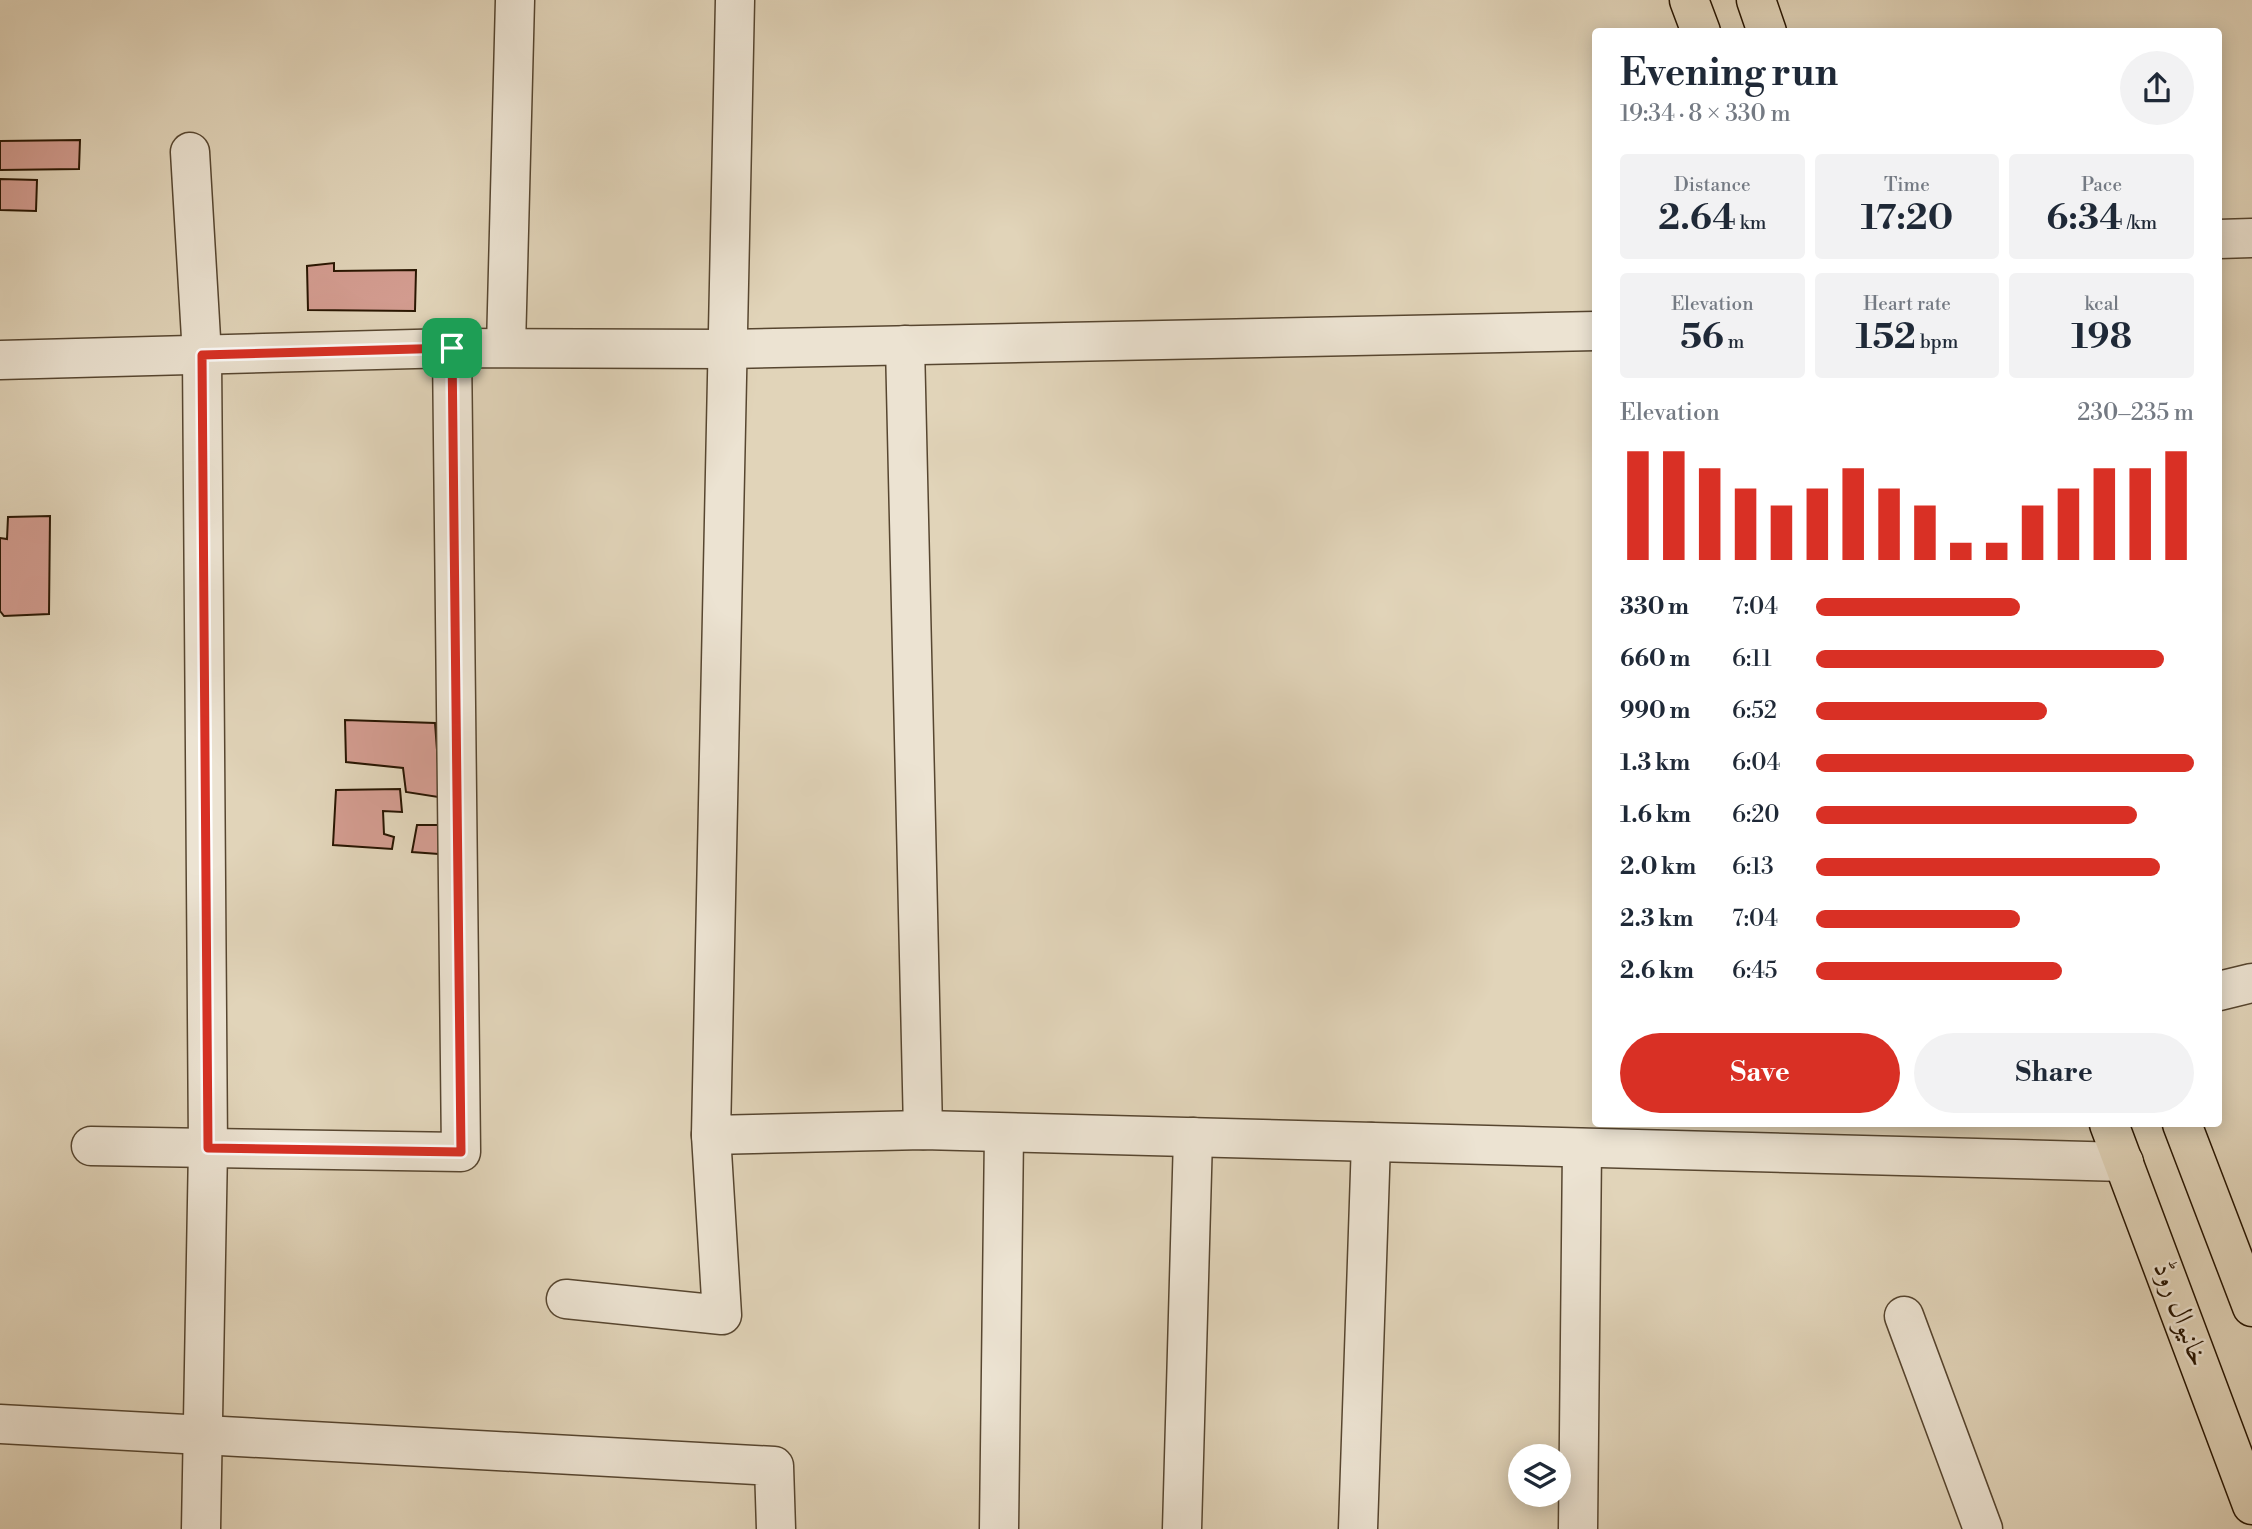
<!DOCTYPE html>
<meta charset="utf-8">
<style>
:root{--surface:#fff;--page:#f2f2f3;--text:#1f2937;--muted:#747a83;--accent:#d93025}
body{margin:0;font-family:"Libre Bodoni",Amiri,serif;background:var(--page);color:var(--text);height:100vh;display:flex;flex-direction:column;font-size:26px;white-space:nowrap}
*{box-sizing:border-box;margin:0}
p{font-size:23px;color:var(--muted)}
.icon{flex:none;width:38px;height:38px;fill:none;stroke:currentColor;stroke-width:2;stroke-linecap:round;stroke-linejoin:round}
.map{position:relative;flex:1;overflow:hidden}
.sheet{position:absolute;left:1592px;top:28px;width:630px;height:1099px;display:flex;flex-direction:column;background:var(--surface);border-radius:7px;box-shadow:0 4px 18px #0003}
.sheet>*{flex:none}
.controls{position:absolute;left:1508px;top:1444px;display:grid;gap:14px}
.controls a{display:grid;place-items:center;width:63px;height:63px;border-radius:50%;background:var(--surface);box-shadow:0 4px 18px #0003;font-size:35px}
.pin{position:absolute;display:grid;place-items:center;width:60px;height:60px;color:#fff;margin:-30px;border-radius:14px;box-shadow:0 4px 10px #0006}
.round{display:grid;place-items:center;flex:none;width:74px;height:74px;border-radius:37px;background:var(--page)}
.head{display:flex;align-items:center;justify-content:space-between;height:119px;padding:0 28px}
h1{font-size:38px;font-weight:700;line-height:52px}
.figures{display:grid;grid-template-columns:repeat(3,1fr);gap:10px;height:119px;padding:7px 28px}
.figures div{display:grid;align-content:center;border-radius:7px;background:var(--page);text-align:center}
.figures b{font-size:35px;font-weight:700}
.figures small{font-size:19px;font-weight:400}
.figures p{font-size:19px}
.chart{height:196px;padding:14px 28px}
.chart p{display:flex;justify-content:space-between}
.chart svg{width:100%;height:126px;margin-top:7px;stroke:var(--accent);stroke-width:6}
.primary-button{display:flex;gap:14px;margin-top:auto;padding:14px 28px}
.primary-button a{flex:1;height:80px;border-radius:42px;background:var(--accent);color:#fff;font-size:28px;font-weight:700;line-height:80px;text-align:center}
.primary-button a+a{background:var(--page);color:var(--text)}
ul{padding:0 28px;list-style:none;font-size:23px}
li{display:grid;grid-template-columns:112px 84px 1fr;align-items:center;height:52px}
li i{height:18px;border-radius:9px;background:var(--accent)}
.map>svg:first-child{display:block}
.building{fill:#d39c90;stroke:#291602;stroke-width:2}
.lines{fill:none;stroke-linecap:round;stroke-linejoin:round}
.minor-casing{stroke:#574630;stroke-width:41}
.major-casing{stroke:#291602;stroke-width:41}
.minor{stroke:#ece3d2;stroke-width:38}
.major{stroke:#e1d4b9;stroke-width:38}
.route-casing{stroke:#fff;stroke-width:14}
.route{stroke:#d93025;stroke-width:9}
.labels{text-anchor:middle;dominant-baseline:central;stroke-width:5;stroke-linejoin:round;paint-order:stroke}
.street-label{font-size:28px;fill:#291602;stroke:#ece3d2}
</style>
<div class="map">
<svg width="2252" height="1529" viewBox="0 0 2252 1529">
<rect width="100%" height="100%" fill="#e1d4b9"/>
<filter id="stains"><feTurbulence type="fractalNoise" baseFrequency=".00286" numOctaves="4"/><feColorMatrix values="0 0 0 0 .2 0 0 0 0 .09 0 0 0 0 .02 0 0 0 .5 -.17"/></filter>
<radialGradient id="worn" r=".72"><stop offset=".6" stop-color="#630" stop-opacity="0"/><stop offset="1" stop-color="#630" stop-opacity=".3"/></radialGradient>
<g class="building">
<polygon points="80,140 79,169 0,170 0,141"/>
<polygon points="0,179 37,180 36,211 0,210"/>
<polygon points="334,263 334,271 416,270 415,311 308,310 307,266"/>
<polygon points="50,516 49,614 4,616 0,611 0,538 7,539 8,517"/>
<polygon points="345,720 435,723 438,763 451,799 406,792 403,768 346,762"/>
<polygon points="400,789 402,812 383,811 384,834 394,837 392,849 333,845 336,790"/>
<polygon points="417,825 451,825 452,855 412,852"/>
</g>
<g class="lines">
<g class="minor-casing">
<g id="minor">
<polyline points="735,0 711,1135 923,1130 2124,1162"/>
<polyline points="190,152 202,355 208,1148 201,1529"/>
<polyline points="2219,239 2252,238"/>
<polyline points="905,345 923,1130"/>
<polyline points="506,347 515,0"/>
<polyline points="0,360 452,348 728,349 1596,331"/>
<polyline points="2219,991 2252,983"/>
<polyline points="91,1146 461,1152 452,348"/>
<polyline points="566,1299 722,1315 711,1135"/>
<polyline points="1904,1316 1983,1529"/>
<polyline points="0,1424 774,1466 776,1529"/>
<polyline points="999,1529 1004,1133"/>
<polyline points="1182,1529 1193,1137"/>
<polyline points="1358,1529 1371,1142"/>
<polyline points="1578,1529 1582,1148"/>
</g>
</g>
<g class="major-casing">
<g id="major">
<polyline points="1689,0 1701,32"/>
<polyline points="1756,0 1767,32"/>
<polyline points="2109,1124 2252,1505"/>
<polyline points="2182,1124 2252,1307"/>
</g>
</g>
<use href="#minor" class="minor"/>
<use href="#major" class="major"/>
</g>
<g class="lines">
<g class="route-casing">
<polygon id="route" points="452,348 461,1152 208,1148 202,355"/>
</g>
<use href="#route" class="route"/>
</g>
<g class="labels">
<g class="street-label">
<text transform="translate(2181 1314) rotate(69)">خانیوال روڈ</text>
</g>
</g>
<rect width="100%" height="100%" filter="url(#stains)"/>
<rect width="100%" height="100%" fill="url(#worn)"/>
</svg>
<div class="controls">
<a><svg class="icon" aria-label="layers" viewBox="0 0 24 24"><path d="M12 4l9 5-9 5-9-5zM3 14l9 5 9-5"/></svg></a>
</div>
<div class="pin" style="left:452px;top:348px;background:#1e9e55"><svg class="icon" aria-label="arrive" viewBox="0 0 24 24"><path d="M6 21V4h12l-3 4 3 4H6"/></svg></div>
<section class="sheet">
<div class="head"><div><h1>Evening run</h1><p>19:34 · 8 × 330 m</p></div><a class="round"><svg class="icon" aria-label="share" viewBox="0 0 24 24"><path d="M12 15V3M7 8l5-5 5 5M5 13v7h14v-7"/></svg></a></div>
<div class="figures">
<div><p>Distance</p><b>2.64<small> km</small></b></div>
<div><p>Time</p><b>17:20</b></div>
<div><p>Pace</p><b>6:34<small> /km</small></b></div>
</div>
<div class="figures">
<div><p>Elevation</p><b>56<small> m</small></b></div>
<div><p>Heart rate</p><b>152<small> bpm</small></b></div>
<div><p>kcal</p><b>198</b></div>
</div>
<div class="chart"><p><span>Elevation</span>230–235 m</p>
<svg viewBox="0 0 160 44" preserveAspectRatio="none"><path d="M5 44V6M15 44V6M25 44V12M35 44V19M45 44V25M55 44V19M65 44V12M75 44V19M85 44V25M95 44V38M105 44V38M115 44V25M125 44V19M135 44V12M145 44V12M155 44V6"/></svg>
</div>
<ul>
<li><b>330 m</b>7:04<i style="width:54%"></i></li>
<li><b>660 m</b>6:11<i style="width:92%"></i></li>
<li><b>990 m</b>6:52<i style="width:61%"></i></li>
<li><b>1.3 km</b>6:04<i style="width:100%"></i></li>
<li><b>1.6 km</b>6:20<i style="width:85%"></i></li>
<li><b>2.0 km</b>6:13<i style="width:91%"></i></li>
<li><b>2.3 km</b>7:04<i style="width:54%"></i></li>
<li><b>2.6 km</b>6:45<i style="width:65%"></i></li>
</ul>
<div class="primary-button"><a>Save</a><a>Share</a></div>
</section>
</div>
